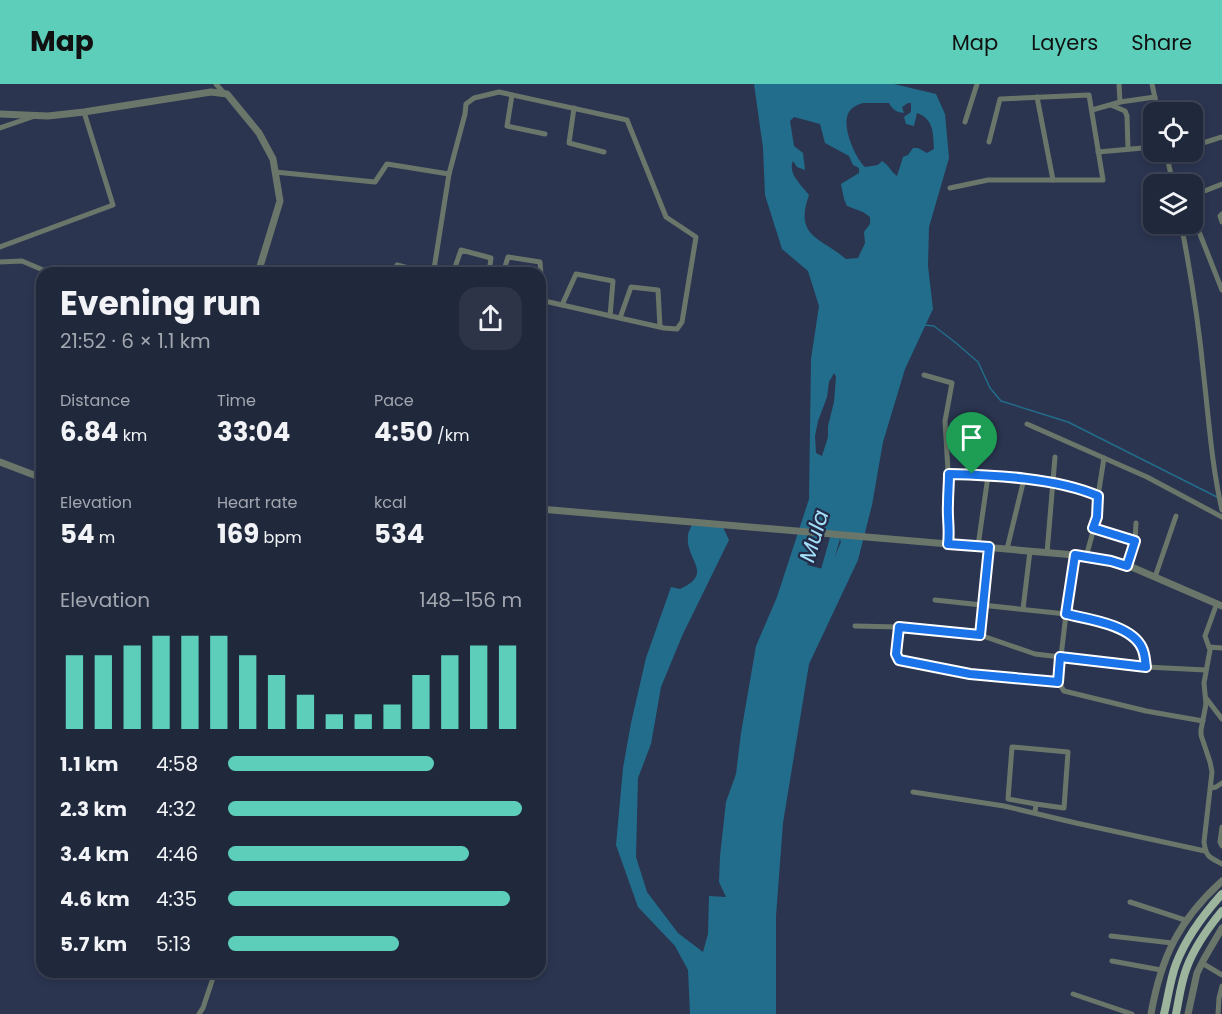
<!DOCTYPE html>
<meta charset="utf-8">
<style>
:root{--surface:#20283c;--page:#2d3447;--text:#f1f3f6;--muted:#a2a6af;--line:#3d4456;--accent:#5cceba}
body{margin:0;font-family:Poppins,sans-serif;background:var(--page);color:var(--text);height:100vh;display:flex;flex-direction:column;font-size:22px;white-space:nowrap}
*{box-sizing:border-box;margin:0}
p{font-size:20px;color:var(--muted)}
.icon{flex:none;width:33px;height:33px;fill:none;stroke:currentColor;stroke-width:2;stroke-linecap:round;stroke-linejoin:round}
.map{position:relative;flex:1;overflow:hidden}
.details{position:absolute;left:36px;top:183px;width:510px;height:711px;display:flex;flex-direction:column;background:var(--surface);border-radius:18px;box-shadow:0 3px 9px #0003,0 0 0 2px var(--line)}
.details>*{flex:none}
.tools{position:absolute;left:1143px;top:18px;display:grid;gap:12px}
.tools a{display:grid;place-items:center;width:60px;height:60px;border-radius:12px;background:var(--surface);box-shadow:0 3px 9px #0003,0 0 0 2px var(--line);font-size:30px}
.pin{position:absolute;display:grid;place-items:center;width:51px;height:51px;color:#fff;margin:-62px -26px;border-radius:50% 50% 50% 0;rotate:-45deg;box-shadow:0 0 6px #0007}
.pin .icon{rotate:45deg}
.round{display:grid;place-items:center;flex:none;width:63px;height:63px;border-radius:18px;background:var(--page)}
.headline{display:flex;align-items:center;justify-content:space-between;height:102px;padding:0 24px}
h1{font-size:33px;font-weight:700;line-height:45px}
.figures{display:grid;grid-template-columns:repeat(3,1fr);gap:9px;height:102px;padding:6px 24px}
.figures div{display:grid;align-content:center}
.figures b{font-size:26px;font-weight:700}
.figures small{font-size:16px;font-weight:400}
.figures p{font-size:16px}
.chart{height:168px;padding:12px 24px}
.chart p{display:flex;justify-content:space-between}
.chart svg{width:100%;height:108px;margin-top:6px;stroke:var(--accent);stroke-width:6}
ul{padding:0 24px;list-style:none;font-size:20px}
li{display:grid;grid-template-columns:96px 72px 1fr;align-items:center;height:45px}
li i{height:15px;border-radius:8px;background:var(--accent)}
header{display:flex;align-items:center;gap:36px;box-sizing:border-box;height:84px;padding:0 30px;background:var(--accent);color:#111}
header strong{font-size:28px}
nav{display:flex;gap:33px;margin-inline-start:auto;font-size:21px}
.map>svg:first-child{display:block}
.water{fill:#226d8b;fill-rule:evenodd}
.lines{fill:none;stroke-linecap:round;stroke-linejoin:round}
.stream{stroke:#226d8b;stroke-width:1.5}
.river{stroke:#226d8b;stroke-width:10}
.minor{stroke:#6b766a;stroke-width:5}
.tertiary{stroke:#6b766a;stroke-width:7}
.primary{stroke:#9eb59d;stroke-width:8}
.route-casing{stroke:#fff;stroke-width:12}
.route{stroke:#1a73e8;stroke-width:8}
.labels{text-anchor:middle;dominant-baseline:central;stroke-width:4.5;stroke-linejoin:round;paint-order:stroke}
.water-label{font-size:22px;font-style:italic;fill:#a3ddf7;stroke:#222a45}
</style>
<header>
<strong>Map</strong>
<nav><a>Map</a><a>Layers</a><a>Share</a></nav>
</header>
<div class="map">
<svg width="1222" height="930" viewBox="0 0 1222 930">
<rect width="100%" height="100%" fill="#2b3550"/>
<path class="water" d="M754,0H894L936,10L945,30L949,74L929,143L928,182L933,225L905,285L883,358L872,421L858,476L809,580L783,739L776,832V930H690L688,886L675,862L638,823L616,761L623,684L631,639L646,574L671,503L680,505C715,489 685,476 688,452C688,448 691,443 693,439L722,441L729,456L682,552L661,603L651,660L638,694L636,773L647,808L678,849L703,868L708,850L709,812L726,813L719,798L720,772L726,718L736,690L741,649L756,562L777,513L809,415L811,275L819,222L808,187L782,165L765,111L763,64ZM863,19H889C893,26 896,28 904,29L902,23L908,19H911V28L904,33L906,40L914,42L917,29C934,35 933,49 934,65L927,69L918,64H913L908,71L903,73L897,92C891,88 889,81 882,77L878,81L865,83C855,74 842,43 848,30C851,23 857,21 863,19ZM794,33L820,40L825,59L849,72L853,81L859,84V89L841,100L844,115L847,122L863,128L870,133V140L864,148L865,159L858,174L846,175C820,153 794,153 809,111C802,102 787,89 793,77L797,83L805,86L803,69L794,62L790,37ZM834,289L836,293L834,318L828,342V353L822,372L816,369L815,352L818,337L827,313L829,298ZM822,448H837L841,458L833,477L823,485L807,481L814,467L818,462L817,455Z"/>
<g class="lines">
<polyline class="stream" points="924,241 934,242 956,259 978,278 990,304 1001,317 1068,338 1217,413"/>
<polyline class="river" points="822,494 826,486 839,440"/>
<g class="minor">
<polyline points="216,0 223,8"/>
<polyline points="1119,0 1120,18"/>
<polyline points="1152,0 1158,28"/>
<polyline points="512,11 507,42 545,50"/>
<polyline points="1037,13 1053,96"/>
<polyline points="1111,21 1125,27 1127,32 1128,65"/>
<polyline points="574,24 569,59 604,68"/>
<polyline points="1092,26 1120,18 1155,13"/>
<polyline points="965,38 977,0"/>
<polyline points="0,44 32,33"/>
<polyline points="1192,61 1206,58 1222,53"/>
<polyline points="1098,68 1154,63"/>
<polyline points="1166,68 1173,100"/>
<polyline points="275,88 375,98 387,80 449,90"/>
<polyline points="950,104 988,96 1103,96 1089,11 1000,15 989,58"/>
<polyline points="1192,112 1222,100"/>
<polyline points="1192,130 1222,206"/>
<polyline points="1222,130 1220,132 1222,138"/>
<path d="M1181,140C1191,190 1199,242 1204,294C1209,338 1212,383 1222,426"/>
<polyline points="0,163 113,121 84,28"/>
<polyline points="0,178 22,177 50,189"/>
<polyline points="397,181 427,189"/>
<polyline points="435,189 434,185 449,90 465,30 466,20 474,14 499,8 627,36 666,133 696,153 682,238 677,245 664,244 540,216"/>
<polyline points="453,189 461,166 491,174 489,189"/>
<polyline points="503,189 508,173 540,178 543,217"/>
<polyline points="562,221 576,190 613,197 610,232"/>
<polyline points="620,234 631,203 658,206 660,243"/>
<polyline points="924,291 952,299 945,337 949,403 947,421 949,449 948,460"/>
<polyline points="1027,340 1147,393 1222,433"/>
<path d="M949,390C993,391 1057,394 1098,412"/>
<polyline points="972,390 976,353"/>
<polyline points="1093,444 1135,457"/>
<polyline points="978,462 988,392"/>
<polyline points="1007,465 1024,395"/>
<polyline points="1047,469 1055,373"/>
<polyline points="1086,473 1097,433 1098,412 1104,374"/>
<polyline points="1127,481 1135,457 1136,439"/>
<polyline points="1155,493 1176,432"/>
<polyline points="935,516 1066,530 1108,539 1123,546 1135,555 1141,560 1144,566 1146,583"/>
<path d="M1217,519L1205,552L1210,566L1204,599L1206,620L1201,646V651L1210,678L1212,688L1204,758C1206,773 1209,773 1222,780"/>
<polyline points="1023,525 1030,467"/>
<polyline points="855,542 899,543 980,551 1035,570 1146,583 1206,586"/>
<polyline points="899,543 896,570 899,576 970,590 1058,598 1064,607 1146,627 1203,637"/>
<polyline points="980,551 989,463"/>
<polyline points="1209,563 1222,564"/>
<polyline points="1058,598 1066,530 1075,471"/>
<polyline points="1206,614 1222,635"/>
<polyline points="1211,704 1216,703 1222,699"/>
<polyline points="913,708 1004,722 1076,739 1205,767"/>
<polyline points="1035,728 1036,720 1008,715 1012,663 1068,668 1064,724 1036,720"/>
<polyline points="1222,743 1220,758 1222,762"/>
<polyline points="1130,818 1185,836"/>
<polyline points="1111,852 1172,859"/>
<polyline points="1112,877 1161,886"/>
<polyline points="1202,879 1222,891"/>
<polyline points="1073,910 1132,930"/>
<polyline points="199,930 203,924 215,888"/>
<polyline points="1218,930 1219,914 1222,902"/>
</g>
<g class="tertiary">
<polyline points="0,30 48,32 84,28 211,8 227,10 259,49 273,75 280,117 258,189"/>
<polyline points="0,378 42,394"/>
<polyline points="540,425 1075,471 1111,477 1127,481 1222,522"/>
<path d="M1151,930C1161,873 1179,836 1222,797"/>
<polyline points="1188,930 1197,889 1204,875 1222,844"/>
</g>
<g class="primary">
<path d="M1164,930C1168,914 1170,896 1176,880C1186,854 1203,831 1222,810"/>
<path d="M1176,930C1179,915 1181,898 1187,883C1195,862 1208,844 1222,827"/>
</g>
</g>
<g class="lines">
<g class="route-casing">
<path id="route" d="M949,390C994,391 1057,394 1098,412L1097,433L1093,444L1135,457L1127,482L1111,477L1075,471L1066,530C1088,535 1132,541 1142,564C1145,570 1145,577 1146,583L1060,573L1058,598L970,590L899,576L896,570L899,543L980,551L989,463L948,460C950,446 947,433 948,420C948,410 949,400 949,390Z"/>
</g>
<use href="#route" class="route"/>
</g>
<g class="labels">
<g class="water-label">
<text transform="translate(814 452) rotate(-73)">Mula</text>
</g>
</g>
</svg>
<div class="tools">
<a><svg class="icon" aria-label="locate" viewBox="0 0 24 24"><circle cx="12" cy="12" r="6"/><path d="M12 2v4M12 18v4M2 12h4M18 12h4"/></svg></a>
<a><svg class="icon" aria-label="layers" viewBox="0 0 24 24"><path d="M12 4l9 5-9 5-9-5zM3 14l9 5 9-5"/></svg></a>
</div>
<div class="pin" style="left:972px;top:390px;background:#1e9e55"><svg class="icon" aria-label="arrive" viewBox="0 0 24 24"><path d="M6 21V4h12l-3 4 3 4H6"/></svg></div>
<section class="details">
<div class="headline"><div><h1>Evening run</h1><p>21:52 · 6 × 1.1 km</p></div><a class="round"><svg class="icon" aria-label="share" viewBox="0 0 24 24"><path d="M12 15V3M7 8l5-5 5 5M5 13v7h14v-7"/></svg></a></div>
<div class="figures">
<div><p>Distance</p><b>6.84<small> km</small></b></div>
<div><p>Time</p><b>33:04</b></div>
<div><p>Pace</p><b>4:50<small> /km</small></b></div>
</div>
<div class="figures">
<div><p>Elevation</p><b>54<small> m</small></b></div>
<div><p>Heart rate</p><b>169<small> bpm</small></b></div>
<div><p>kcal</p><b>534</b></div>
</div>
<div class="chart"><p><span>Elevation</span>148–156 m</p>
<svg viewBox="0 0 160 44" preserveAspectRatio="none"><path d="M5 44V14M15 44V14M25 44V10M35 44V6M45 44V6M55 44V6M65 44V14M75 44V22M85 44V30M95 44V38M105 44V38M115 44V34M125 44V22M135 44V14M145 44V10M155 44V10"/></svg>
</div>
<ul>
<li><b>1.1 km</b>4:58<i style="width:70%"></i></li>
<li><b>2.3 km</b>4:32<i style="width:100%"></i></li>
<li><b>3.4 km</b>4:46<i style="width:82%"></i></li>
<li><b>4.6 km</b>4:35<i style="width:96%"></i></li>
<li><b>5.7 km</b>5:13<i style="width:58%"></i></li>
</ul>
</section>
</div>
